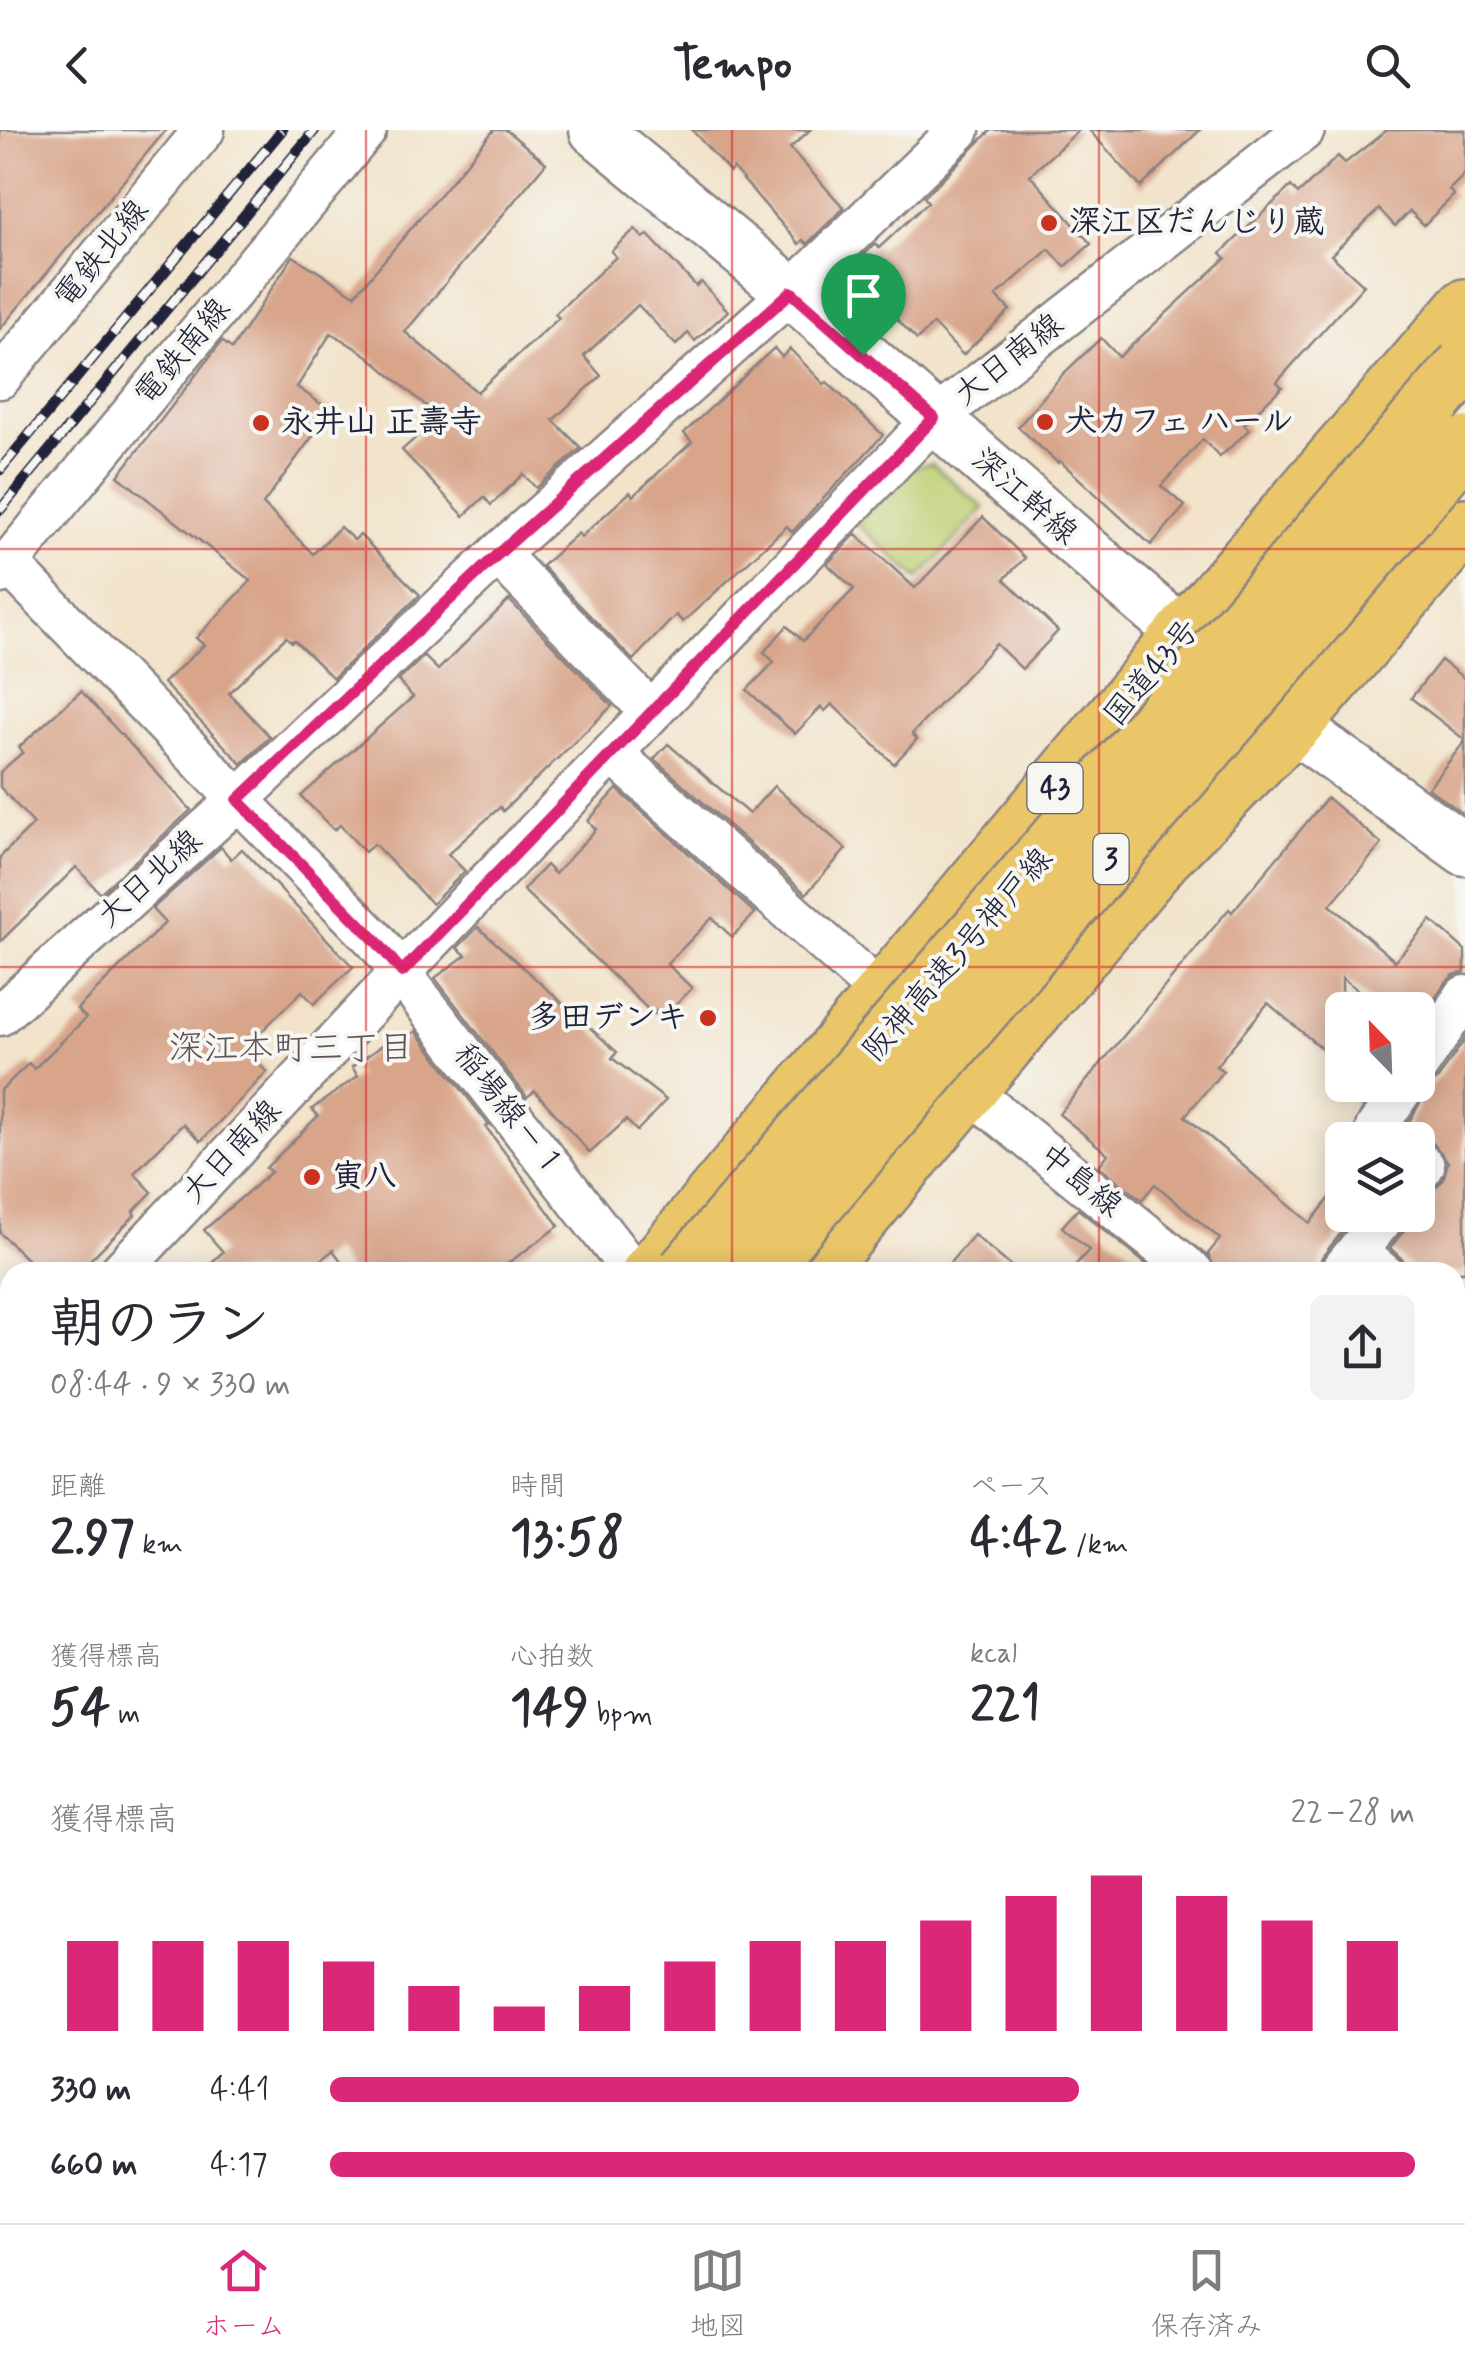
<!DOCTYPE html>
<html lang="ja">
<meta charset="utf-8">
<style>
:root{--surface:#fff;--page:#f2f2f3;--text:#2b2b33;--muted:#7c7c81;--line:#e1e1e2;--accent:#db2777}
body{margin:0;font-family:Mynerve,"Klee One",sans-serif;background:var(--page);color:var(--text);height:100vh;display:flex;flex-direction:column;font-size:38px;white-space:nowrap}
*{box-sizing:border-box;margin:0}
p{font-size:32px;color:var(--muted)}
.icon{flex:none;width:55px;height:55px;fill:none;stroke:currentColor;stroke-width:2;stroke-linecap:round;stroke-linejoin:round}
.map{position:relative;flex:1;overflow:hidden}
.drawer{position:absolute;left:0px;top:1132px;width:1465px;height:962px;display:flex;flex-direction:column;background:var(--surface);border-radius:30px 30px 0 0;box-shadow:0 5px 25px #0003}
.drawer>*{flex:none}
.needle{width:65px;rotate:337deg}
.buttons{position:absolute;left:1325px;top:862px;display:grid;gap:20px}
.buttons a{display:grid;place-items:center;width:110px;height:110px;border-radius:15px;background:var(--surface);box-shadow:0 5px 25px #0003;font-size:50px}
.pin{position:absolute;display:grid;place-items:center;width:85px;height:85px;color:#fff;margin:-102px -42px;border-radius:50% 50% 50% 0;rotate:-45deg;box-shadow:0 0 10px #0007}
.pin .icon{rotate:45deg}
.round{display:grid;place-items:center;flex:none;width:105px;height:105px;border-radius:15px;background:var(--page)}
.headline{display:flex;align-items:center;justify-content:space-between;height:170px;padding:0 50px}
h1{font-size:55px;font-weight:700;line-height:75px}
.stats{display:grid;grid-template-columns:repeat(3,1fr);gap:15px;height:170px;padding:10px 50px}
.stats div{display:grid;align-content:center}
.stats b{font-size:50px;font-weight:700}
.stats small{font-size:28px;font-weight:400}
.stats p{font-size:28px}
.chart{height:280px;padding:20px 50px}
.chart p{display:flex;justify-content:space-between}
.chart svg{width:100%;height:180px;margin-top:10px;stroke:var(--accent);stroke-width:6}
ul{padding:0 50px;list-style:none;font-size:32px}
li{display:grid;grid-template-columns:160px 120px 1fr;align-items:center;height:75px}
li i{height:25px;border-radius:12px;background:var(--accent)}
header{display:flex;justify-content:space-between;align-items:center;height:130px;padding:0 50px;background:var(--surface);font-size:45px;font-weight:700}
.dock{display:flex;justify-content:space-around;align-items:center;height:140px;border-top:2px solid var(--line);background:var(--surface);font-size:28px;color:var(--muted)}
.dock a{display:grid;justify-items:center;gap:5px}
.dock .current{color:var(--accent)}
.map>svg:first-child{display:block}
.green{fill:#becf72;stroke:#707856;stroke-width:2.5}
.building{fill:#d8a48a}
.lines{fill:none;stroke-linecap:round;stroke-linejoin:round}
.service-casing{stroke:#8a8282;stroke-width:25}
.minor-casing{stroke:#8a8282;stroke-width:45}
.tertiary-casing{stroke:#8a8282;stroke-width:55}
.secondary-casing{stroke:#8a8282;stroke-width:60}
.trunk-casing{stroke:#8a8282;stroke-width:60}
.motorway-casing{stroke:#8a8282;stroke-width:60}
.service{stroke:#fff;stroke-width:20}
.minor{stroke:#fff;stroke-width:40}
.tertiary{stroke:#fff;stroke-width:50}
.secondary{stroke:#f7e8c3;stroke-width:55}
.trunk{stroke:#eac669;stroke-width:55}
.motorway{stroke:#eac669;stroke-width:55}
.rail-casing{stroke:#22223b;stroke-width:11}
.rail{stroke:#f6f6f2;stroke-width:8;stroke-dasharray:22;stroke-linecap:butt}
.motorway-bridge-casing{stroke:#8a8282;stroke-width:60;stroke-linecap:butt}
.motorway-bridge{stroke:#eac669;stroke-width:55}
.route-casing{stroke:#fff;stroke-width:20}
.route{stroke:#db2777;stroke-width:12}
.grid{fill:none;stroke:#d62828;stroke-width:2.5;stroke-opacity:0.55}
.poi-dot{fill:#c8321e;stroke:#f6f6f2;stroke-width:4}
.labels{text-anchor:middle;dominant-baseline:central;stroke-width:8;stroke-linejoin:round;paint-order:stroke}
.shield{fill:#f6f6f2;stroke:#626272;stroke-width:2.5}
.shield-label{font-size:30px;font-weight:bold;fill:#22223b}
.poi-label{font-size:32px;font-weight:bold;fill:#22223b;stroke:#f6f6f2;text-anchor:start}
.street-label{font-size:32px;fill:#22223b;stroke:#f6f6f2}
.neighbourhood-label{font-size:35px;fill:#625057;stroke:#f6f6f2}
</style>
<header><svg class="icon" aria-label="back" viewBox="0 0 24 24"><path d="M15 5l-7 7 7 7"/></svg>Tempo<svg class="icon" aria-label="search" viewBox="0 0 24 24"><circle cx="10" cy="10" r="6"/><path d="M15 15l6 6"/></svg></header>
<div class="map">
<svg width="1465" height="2093" viewBox="0 0 1465 2093">
<rect width="100%" height="100%" fill="#f6f6f2"/>
<filter id="ink" filterUnits="userSpaceOnUse"><feTurbulence type="fractalNoise" baseFrequency=".01" numOctaves="2"/><feDisplacementMap in="SourceGraphic" scale="20" xChannelSelector="R" yChannelSelector="G"/><feConvolveMatrix kernelMatrix="1 2 1 2 8 2 1 2 1" color-interpolation-filters="sRGB"/></filter>
<filter id="wash" filterUnits="userSpaceOnUse"><feTurbulence type="fractalNoise" baseFrequency=".0048" numOctaves="4" result="noise"/><feDisplacementMap in="SourceGraphic" scale="40" xChannelSelector="R" yChannelSelector="G"/><feGaussianBlur stdDeviation="2.25" result="paint"/><feColorMatrix in="noise" values="0 0 0 0 0 0 0 0 0 0 0 0 0 0 0 0 0 1.4 0 .05"/><feComposite in="paint" operator="in"/></filter>
<g filter="url(#wash)">
<rect width="100%" height="100%" fill="#f2e3ca"/>
<g class="green">
<polygon points="931,333 984,378 918,449 856,393 908,338"/>
<polygon points="1465,1892 1465,2059 1455,2063 1455,1904"/>
</g>
<g id="blocks">
<g class="building">
<polygon points="0,0 166,0 0,199"/>
<polygon points="494,0 506,0 546,33 405,202 477,262 559,188 555,184 616,127 611,121 635,99 643,108 648,105 696,156 701,152 728,181 695,211 688,203 676,215 638,175 584,226 601,246 553,290 581,318 536,358 523,344 491,375 484,367 464,386 402,320 439,287 368,226 331,203 297,257 331,281 263,374 313,424 340,397 354,410 360,405 420,465 333,548 294,510 292,512 286,507 229,563 270,607 242,634 163,553 204,515 196,508 251,451 118,346 222,211 232,219 293,126 355,165"/>
<polygon points="692,0 810,0 790,18 844,78 807,114 803,110 799,114 733,38 730,42"/>
<polygon points="991,0 1079,0 1030,45 1091,114 1065,137 1049,119 996,166 1010,180 963,225 933,194 917,210 881,172 871,181 840,148 875,114 879,118 928,72 924,67"/>
<polygon points="1089,0 1200,0 1141,57"/>
<polygon points="1387,0 1465,0 1465,44 1449,60 1454,65 1424,95 1410,81 1395,96 1379,79 1331,125 1364,155 1277,252 1282,257 1244,294 1249,300 1220,327 1203,309 1161,356 1185,376 1151,415 1060,331 1058,333 1018,297 1063,244 1101,208 1119,227 1226,128 1221,123 1291,56 1298,64 1338,26 1345,33"/>
<polygon points="774,218 782,227 790,219 824,254 827,252 883,305 792,402 787,396 683,492 676,485 633,530 542,436 578,403 581,407 630,362 633,366 692,312 684,303"/>
<polygon points="983,387 1025,428 1004,449 1058,501 1022,539 996,514 912,604 917,609 894,634 832,574 825,581 821,577 795,604 747,560 774,532 764,522 787,496 803,511 854,459 827,434 856,404 915,458"/>
<polygon points="509,470 612,576 503,681 500,677 448,724 465,741 432,774 374,714 365,722 340,695 334,700 301,666 413,567 398,551 424,526 438,540"/>
<polygon points="1441,530 1465,549 1465,610 1411,568"/>
<polygon points="81,561 191,680 100,763 76,737 0,812 0,727 34,694 0,657 0,642 23,622 19,617"/>
<polygon points="1465,611 1465,685 1428,658"/>
<polygon points="668,614 749,684 774,656 846,719 806,764 654,629"/>
<polygon points="617,659 755,783 732,807 712,788 667,834 692,858 663,888 656,881 653,884 523,760 546,735 555,744 596,699 588,691"/>
<polygon points="1327,668 1382,714 1330,775 1395,831 1431,790 1465,820 1465,842 1454,845 1446,852 1418,894 1418,880 1384,880 1342,848 1342,936 1268,873 1216,936 1223,941 1185,986 1310,1093 1342,1053 1342,1085 1355,1085 1322,1127 1317,1142 1216,1142 1208,1124 1220,1109 1155,1054 1142,1070 1099,1036 1108,1024 1059,984 1229,779 1232,782"/>
<polygon points="221,717 231,729 242,719 353,837 314,874 302,861 244,919 267,942 201,1011 183,994 134,1043 152,1062 133,1082 135,1085 78,1142 40,1142 0,1103 0,961 29,933 34,939 86,888 77,879 165,793 152,779"/>
<polygon points="478,797 617,922 612,928 666,970 637,1001 626,990 590,1023 535,961 527,967 435,848 466,825 457,818"/>
<polygon points="416,901 489,995 486,997 559,1096 496,1142 349,1142 333,1120 307,1142 201,1142 223,1122 204,1100 271,1042 266,1038 318,986 312,979 358,946 352,937 385,913 390,919"/>
<polygon points="1465,909 1465,1142 1416,1142 1390,1118 1405,1099 1409,1085 1418,1085 1418,1068 1428,1065 1443,1050 1448,1032 1433,1013 1414,1008 1408,994 1429,957 1438,949"/>
<polygon points="1329,955 1376,955 1362,976"/>
<polygon points="1078,1079 1156,1142 1069,1142 1089,1120 1062,1097"/>
<polygon points="974,1105 1018,1142 942,1142"/>
</g>
</g>
</g>
<g filter="url(#ink)">
<use href="#blocks" fill-opacity="0" stroke="#8a8282" stroke-width="2.5"/>
<g class="lines">
<g class="service-casing">
<g id="service">
<polyline points="1363,1114 1397,1142"/>
<polyline points="1347,2085 1356,2093"/>
</g>
</g>
<g class="minor-casing">
<g id="minor">
<polyline points="0,248 204,0"/>
<polyline points="498,424 651,582"/>
<polyline points="8,433 376,811 633,1142"/>
<polyline points="0,443 366,0"/>
<polyline points="613,624 883,865"/>
<polyline points="0,885 238,670 498,424 791,162 959,0"/>
<polyline points="1418,936 1465,866"/>
<polyline points="968,960 1193,1142"/>
<polyline points="1391,1010 1376,998 1405,955"/>
<polyline points="1418,1031 1424,1036 1418,1044"/>
<polyline points="120,1142 401,842 934,289 1304,0"/>
<polyline points="1340,1142 1386,1085"/>
<polyline points="0,1271 10,1261"/>
<polyline points="1455,1355 1465,1363"/>
<polyline points="1455,1588 1465,1575"/>
<polyline points="0,1790 10,1777"/>
<polyline points="1036,2093 1042,2085"/>
</g>
</g>
<g class="tertiary-casing">
<g id="tertiary">
<polyline points="595,0 791,162 1115,446 1293,596 1465,720"/>
<polyline points="0,1378 10,1389"/>
</g>
</g>
<g class="secondary-casing">
<g id="secondary">
<polyline points="743,2085 753,2093"/>
<polyline points="868,2085 877,2093"/>
</g>
</g>
<g class="trunk-casing">
<g id="trunk">
<polyline points="650,1142 1184,503 1465,177"/>
<polyline points="816,1142 1163,728 1293,596 1465,396"/>
<polyline points="0,1901 10,1889"/>
<polyline points="21,2093 27,2085"/>
</g>
</g>
<g class="motorway-casing">
<g id="motorway">
<polyline points="0,1954 10,1942"/>
<polyline points="0,2047 10,2034"/>
</g>
</g>
<use href="#service" class="service"/>
<use href="#minor" class="minor"/>
<use href="#tertiary" class="tertiary"/>
<use href="#secondary" class="secondary"/>
<use href="#trunk" class="trunk"/>
<use href="#motorway" class="motorway"/>
<g class="rail-casing">
<g id="rail">
<polyline points="0,340 282,0"/>
<polyline points="0,380 315,0"/>
</g>
</g>
<use href="#rail" class="rail"/>
<g class="motorway-bridge-casing">
<g id="motorway-bridge">
<polyline points="685,1142 1465,235"/>
<polyline points="757,1142 1465,315"/>
</g>
</g>
<use href="#motorway-bridge" class="motorway-bridge"/>
</g>
</g>
<g class="lines" filter="url(#ink)">
<g class="route-casing">
<polygon id="route" points="791,162 934,288 402,842 376,811 238,670 498,424"/>
</g>
<use href="#route" class="route"/>
</g>
<path class="grid" d="M366,0V1142M732,0V1142M1099,0V1142M0,419H1465M0,837H1465M0,1256H10M1455,1256H1465M0,1674H10M1455,1674H1465M366,2085V2093M732,2085V2093M1099,2085V2093"/>
<g class="poi-dot">
<circle cx="1049" cy="93" r="10"/>
<circle cx="1045" cy="292" r="10"/>
<circle cx="261" cy="293" r="10"/>
<circle cx="708" cy="888" r="10"/>
<circle cx="312" cy="1047" r="10"/>
</g>
<g class="labels">
<g class="shield">
<rect x="1027.5" y="633" width="55" height="50" rx="8"/>
<rect x="1093.5" y="704" width="35" height="50" rx="8"/>
</g>
<g class="shield-label">
<text x="1055" y="658">43</text>
<text x="1111" y="729">3</text>
</g>
<g class="poi-label">
<text x="1069" y="93">深江区だんじり蔵</text>
<text x="1065" y="292">犬カフェ ハール</text>
<text x="281" y="293">永井山 正壽寺</text>
<text x="688" y="888" text-anchor="end">多田デンキ</text>
<text x="332" y="1047">寅八</text>
</g>
<g class="street-label">
<text transform="translate(102 124) rotate(-51)">電鉄北線</text>
<text transform="translate(183 222) rotate(-50)">電鉄南線</text>
<text transform="translate(1009 230) rotate(-38)">大日南線</text>
<text transform="translate(1024 367) rotate(41)">深江幹線</text>
<text transform="translate(1152 543) rotate(-50)">国道43号</text>
<text transform="translate(150 749) rotate(-42)">大日北線</text>
<text transform="translate(958 825) rotate(-49)">阪神高速3号神戸線</text>
<text transform="translate(509 981) rotate(52)">稲場線－１</text>
<text transform="translate(232 1022) rotate(-47)">大日南線</text>
<text transform="translate(1080 1051) rotate(39)">中島線</text>
</g>
<g class="neighbourhood-label">
<text x="291" y="919">深江本町三丁目</text>
</g>
</g>
</svg>
<div class="buttons">
<a><svg class="needle" viewBox="-14 -14 28 28"><path d="M0-13l5 13h-10z" fill="#e53935"/><path d="M0 13l5-13h-10z" fill="#7c7c81"/></svg></a>
<a><svg class="icon" aria-label="layers" viewBox="0 0 24 24"><path d="M12 4l9 5-9 5-9-5zM3 14l9 5 9-5"/></svg></a>
</div>
<div class="pin" style="left:863px;top:225px;background:#1e9e55"><svg class="icon" aria-label="arrive" viewBox="0 0 24 24"><path d="M6 21V4h12l-3 4 3 4H6"/></svg></div>
<section class="drawer">
<div class="headline"><div><h1>朝のラン</h1><p>08:44 · 9 × 330 m</p></div><a class="round"><svg class="icon" aria-label="share" viewBox="0 0 24 24"><path d="M12 15V3M7 8l5-5 5 5M5 13v7h14v-7"/></svg></a></div>
<div class="stats">
<div><p>距離</p><b>2.97<small> km</small></b></div>
<div><p>時間</p><b>13:58</b></div>
<div><p>ペース</p><b>4:42<small> /km</small></b></div>
</div>
<div class="stats">
<div><p>獲得標高</p><b>54<small> m</small></b></div>
<div><p>心拍数</p><b>149<small> bpm</small></b></div>
<div><p>kcal</p><b>221</b></div>
</div>
<div class="chart"><p><span>獲得標高</span>22–28 m</p>
<svg viewBox="0 0 160 44" preserveAspectRatio="none"><path d="M5 44V22M15 44V22M25 44V22M35 44V27M45 44V33M55 44V38M65 44V33M75 44V27M85 44V22M95 44V22M105 44V17M115 44V11M125 44V6M135 44V11M145 44V17M155 44V22"/></svg>
</div>
<ul>
<li><b>330 m</b>4:41<i style="width:69%"></i></li>
<li><b>660 m</b>4:17<i style="width:100%"></i></li>
</ul>
</section>
</div>
<nav class="dock">
<a class="current"><svg class="icon" aria-label="home" viewBox="0 0 24 24"><path d="M3 11l9-7 9 7M6 9v11h12V9"/></svg>ホーム</a>
<a><svg class="icon" aria-label="map" viewBox="0 0 24 24"><path d="M3 6l6-2 6 2 6-2v14l-6 2-6-2-6 2zM9 4v14M15 6v14"/></svg>地図</a>
<a><svg class="icon" aria-label="saved" viewBox="0 0 24 24"><path d="M7 4h10v16l-5-4-5 4z"/></svg>保存済み</a>
</nav>
